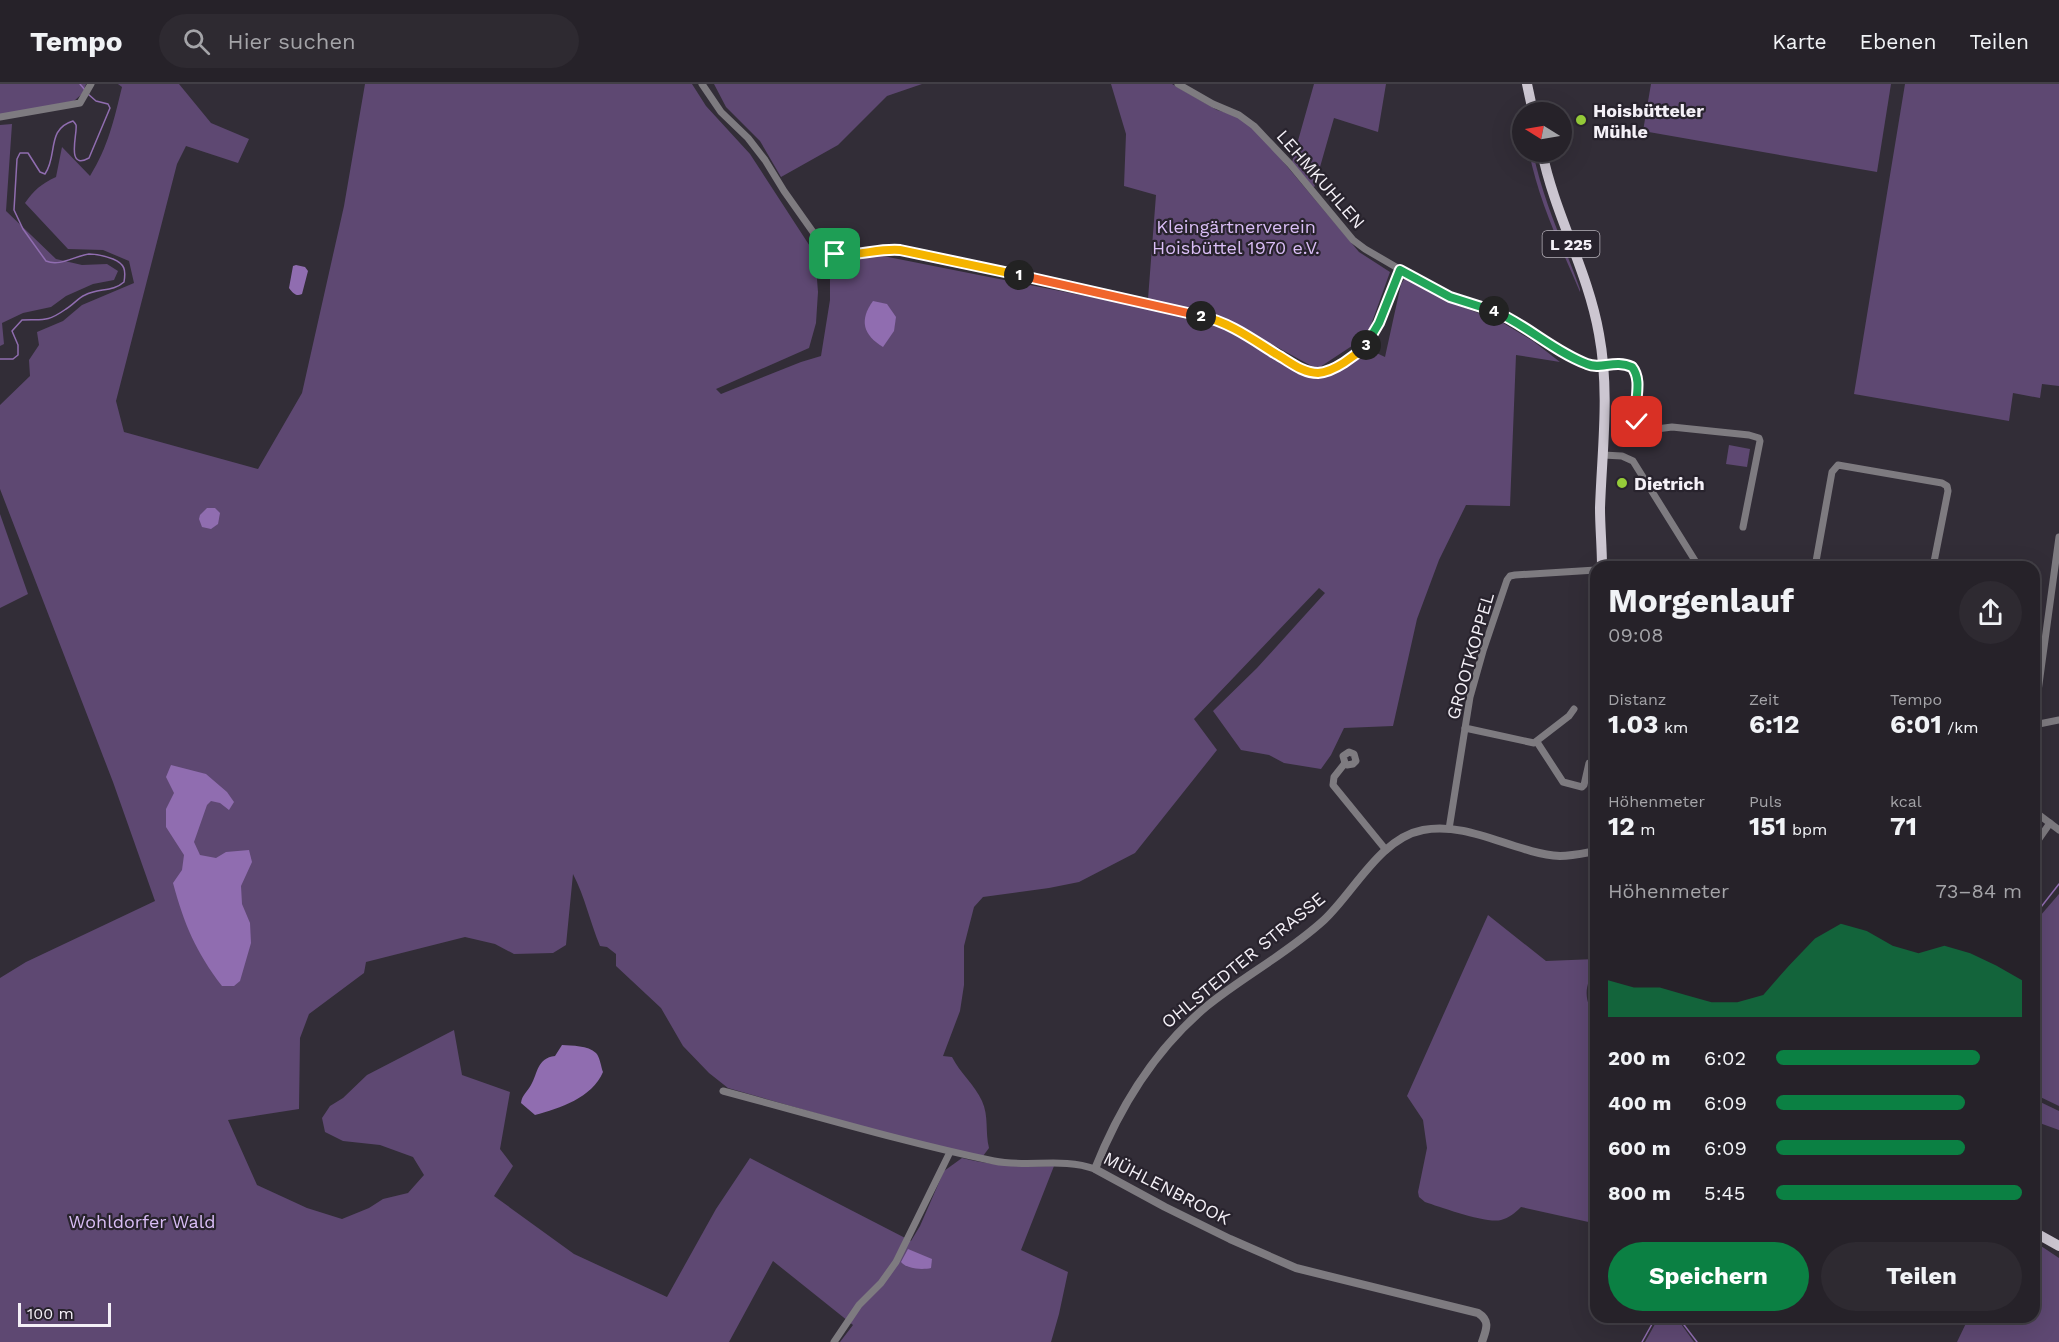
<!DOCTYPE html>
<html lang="de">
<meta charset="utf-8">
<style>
:root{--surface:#262229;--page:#2e2a31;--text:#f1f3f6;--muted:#a4a4a8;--line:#423f46;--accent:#0b8043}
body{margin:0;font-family:"Work Sans",sans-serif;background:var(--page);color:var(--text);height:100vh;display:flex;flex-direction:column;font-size:22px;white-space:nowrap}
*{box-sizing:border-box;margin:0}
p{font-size:20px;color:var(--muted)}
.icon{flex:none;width:33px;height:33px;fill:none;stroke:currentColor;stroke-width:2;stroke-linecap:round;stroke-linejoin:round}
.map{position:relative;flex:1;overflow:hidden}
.panel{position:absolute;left:1590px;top:477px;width:450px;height:762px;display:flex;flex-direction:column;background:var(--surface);border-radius:18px;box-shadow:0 6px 24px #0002,0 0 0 2px var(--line)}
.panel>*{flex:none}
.needle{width:39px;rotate:281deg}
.controls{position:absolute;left:1512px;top:18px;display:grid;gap:12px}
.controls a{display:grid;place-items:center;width:60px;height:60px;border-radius:50%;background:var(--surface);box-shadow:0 6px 24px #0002,0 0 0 2px var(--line);font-size:30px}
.scale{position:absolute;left:18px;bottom:15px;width:93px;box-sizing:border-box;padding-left:6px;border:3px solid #f4f0f7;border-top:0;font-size:16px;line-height:21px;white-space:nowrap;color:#f4f0f7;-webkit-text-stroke:4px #28232d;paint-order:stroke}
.pin{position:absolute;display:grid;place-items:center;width:51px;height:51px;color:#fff;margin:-26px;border-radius:12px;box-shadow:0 3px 9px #0006}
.km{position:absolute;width:30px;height:30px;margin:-15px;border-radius:50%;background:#222;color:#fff;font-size:16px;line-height:30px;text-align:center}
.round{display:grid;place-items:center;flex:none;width:63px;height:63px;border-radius:32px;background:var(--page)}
.overview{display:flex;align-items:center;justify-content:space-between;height:102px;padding:0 18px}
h1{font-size:33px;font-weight:700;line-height:45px}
.figures{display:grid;grid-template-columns:repeat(3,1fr);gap:9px;height:102px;padding:6px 18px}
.figures div{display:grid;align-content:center}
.figures b{font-size:26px;font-weight:700}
.figures small{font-size:16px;font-weight:400}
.figures p{font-size:16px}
.chart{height:168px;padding:12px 18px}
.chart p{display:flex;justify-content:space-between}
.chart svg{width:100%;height:108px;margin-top:6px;fill:var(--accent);opacity:.7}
.primary-button{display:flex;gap:12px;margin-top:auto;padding:12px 18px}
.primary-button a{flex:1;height:69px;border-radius:36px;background:var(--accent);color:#fff;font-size:24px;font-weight:700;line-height:69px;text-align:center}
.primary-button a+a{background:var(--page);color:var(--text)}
ul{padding:0 18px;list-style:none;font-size:20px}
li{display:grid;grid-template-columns:96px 72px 1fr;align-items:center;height:45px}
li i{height:15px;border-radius:8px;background:var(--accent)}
header{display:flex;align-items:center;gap:36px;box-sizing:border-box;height:84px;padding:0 30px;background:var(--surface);border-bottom:2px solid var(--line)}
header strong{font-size:28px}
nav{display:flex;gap:33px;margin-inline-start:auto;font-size:21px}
.search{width:420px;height:54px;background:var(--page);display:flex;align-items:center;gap:15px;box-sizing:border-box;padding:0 21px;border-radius:33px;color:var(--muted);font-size:22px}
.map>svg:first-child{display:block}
.green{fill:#5e4872}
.water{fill:#906db0}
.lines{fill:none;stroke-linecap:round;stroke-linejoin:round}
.stream{stroke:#906db0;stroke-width:1.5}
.minor{stroke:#7e7b80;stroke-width:7}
.tertiary{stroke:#7e7b80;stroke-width:8}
.primary{stroke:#ccc6d1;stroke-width:10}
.split-1-casing{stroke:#fff;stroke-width:12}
.split-2-casing{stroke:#fff;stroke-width:12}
.split-3-casing{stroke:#fff;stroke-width:12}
.split-4-casing{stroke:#fff;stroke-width:12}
.split-5-casing{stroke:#fff;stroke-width:12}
.split-1{stroke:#f5b400;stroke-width:8}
.split-2{stroke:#f0652b;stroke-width:8}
.split-3{stroke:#f5b400;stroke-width:8}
.split-4{stroke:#22a559;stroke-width:8}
.split-5{stroke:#22a559;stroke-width:8}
.poi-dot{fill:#96cc39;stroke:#28232d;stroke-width:2}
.labels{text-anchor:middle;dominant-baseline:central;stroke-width:4.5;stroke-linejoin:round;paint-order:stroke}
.shield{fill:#28232d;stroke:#b7b2ba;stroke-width:1.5}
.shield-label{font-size:16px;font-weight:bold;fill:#f4f0f7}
.poi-label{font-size:18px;font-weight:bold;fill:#f4f0f7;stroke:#28232d;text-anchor:start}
.street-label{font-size:18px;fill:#f4f0f7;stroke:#28232d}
.park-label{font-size:18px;fill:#dabef6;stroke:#28232d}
</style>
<header>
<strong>Tempo</strong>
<div class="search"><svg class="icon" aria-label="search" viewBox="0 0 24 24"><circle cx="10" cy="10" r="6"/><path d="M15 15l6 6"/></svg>Hier suchen</div>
<nav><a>Karte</a><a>Ebenen</a><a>Teilen</a></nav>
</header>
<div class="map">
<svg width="2059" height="1258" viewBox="0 0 2059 1258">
<rect width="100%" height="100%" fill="#322d37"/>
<g class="green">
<polygon points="0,0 86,0 83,9 74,17 0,31"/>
<path d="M118,0H179L211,39L249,55L238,79L186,62L177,80L116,317L124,348L258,385L302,309L344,122L365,0H692L706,22L750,70L815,170L818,208L816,239L809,264L716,305L721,310L801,278L821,272L830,216V173L878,171L1171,229L1230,245L1308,291H1328L1368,265L1385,273L1401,200L1405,194L1446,217L1500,237L1533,257L1560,278L1516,271L1510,422L1466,421L1439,476L1417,535L1393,642L1344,644L1331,671L1321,685L1284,679L1269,671L1241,666L1213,627L1257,584L1325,509L1319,504L1194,635L1217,666L1135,769L1079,798L1049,804L983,813L974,823L964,862V901L960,927L943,972L952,973C960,989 975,1001 982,1017C989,1032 985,1048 989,1064L983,1072L972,1074L728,1004L709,989L683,962L661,924L616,882V870L607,863L600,862C590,838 585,813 573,790L566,861L553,869L514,870L495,860L465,853L366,878L364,889L309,930L300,954L299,1025L228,1036L257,1101L307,1124L342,1135L369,1124L383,1115L408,1109L424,1091L413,1073L380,1061L343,1057L325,1048L322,1034L330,1022L343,1014L367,991L454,946L462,991L510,1008L500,1065L513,1082L494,1112L574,1170L667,1213L716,1125L750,1074L911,1157L920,1142L944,1087L962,1074C995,1082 1021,1083 1054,1082L1021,1166L1068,1188L1059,1230L1051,1258H840L853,1241L773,1177L729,1258H0V894L26,878L155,817L113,698L0,405V321L30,292L29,276L39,261L37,248L63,237L82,221L134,199L129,177L103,166L68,165L25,119C34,106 41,100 56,93L62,63L90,92C108,63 114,36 122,3Z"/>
<polygon points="714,0 922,0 887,12 838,61 781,93 760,57 726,23"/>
<polygon points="1111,0 1172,0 1217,26 1238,32 1254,43 1359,168 1390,188 1367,252 1317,285 1231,238 1148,215 1156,111 1124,102 1126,50"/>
<polygon points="1314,0 1386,0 1378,48 1334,34 1314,104 1292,78"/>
<polygon points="1651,0 1891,0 1877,88 1643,47"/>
<polygon points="1905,0 2059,0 2059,302 2042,300 2040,314 2013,309 2009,337 1854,310"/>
<polygon points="12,40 6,127 56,175 82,181 107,180 118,187 114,196 93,200 66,212 51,223 23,229 2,239 4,260 0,262 0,41"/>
<path d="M1529,68H1533C1543,117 1563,158 1580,205V208C1560,161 1539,118 1529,68Z"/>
<polygon points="1729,361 1750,365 1747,383 1726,380"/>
<polygon points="0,430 28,510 0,524"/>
<polygon points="2059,810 2059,1022 2034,1010 2034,839"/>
<path d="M1488,831L1546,877L1596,875V887C1583,899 1584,920 1596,931V1142L1593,1139L1521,1123C1515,1129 1509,1134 1501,1136C1487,1140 1440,1123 1425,1118L1419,1113L1418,1108L1427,1064L1423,1036L1407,1012Z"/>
<polygon points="2034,1015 2059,1027 2059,1046 2034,1037"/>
<polygon points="2041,1162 2059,1174 2059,1258 1957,1258 1969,1233 2034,1233 2034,1175"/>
<polygon points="1659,1233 1676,1233 1694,1258 1645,1258"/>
</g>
<g class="water">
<path d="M296,181L305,183L308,187L302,210C296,213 293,209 289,204L293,182Z"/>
<path d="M873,217L887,220L896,233L894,247L883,263C863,251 859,236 873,217Z"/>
<polygon points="207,424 215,424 220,429 218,440 211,445 202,443 199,435 200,431"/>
<path d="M171,681L206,690L227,708L234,718L229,726L220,719L211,717L207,721L194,758L200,771L216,774L226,768L249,766L252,778L241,802L242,820L250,839L251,859L240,897L234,902H222C196,868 184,840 173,799L182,786L184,771L166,743V725L174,709L166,693Z"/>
<path d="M562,961C572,962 588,961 596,969C600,973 601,983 603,988C592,1014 560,1024 535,1031L521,1019C522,1011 527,1008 531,1001C538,989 537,974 555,972Z"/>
<path d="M908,1165L932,1175L931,1184C922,1186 907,1185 901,1178Z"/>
</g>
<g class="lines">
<g class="stream">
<polyline points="80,0 85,6"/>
<path d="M0,275H13L18,271V261L12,247L22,236C43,235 46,239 66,225C73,221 78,214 85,211C98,204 113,208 124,198C126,186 125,180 113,175C105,172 97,170 89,170C74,172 60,183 46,177L23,145L14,126L17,75L20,69H28L40,88L45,90C58,72 46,45 73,37C74,38 75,39 76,41C78,48 65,87 89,74L110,24L108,20L96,17L88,10"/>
<polyline points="2034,832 2059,800"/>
<polyline points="1678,1233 1697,1258"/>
<polyline points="1642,1258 1656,1233"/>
</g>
<g class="minor">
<path d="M702,0L721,28L748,54L765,76L784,107L825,165L831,168L841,170L888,166L911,168L1210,234C1237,243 1298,291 1320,288C1329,287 1337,282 1345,277C1355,270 1365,264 1372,253C1385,232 1389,207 1400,186"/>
<polyline points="1178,0 1213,20 1239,31 1254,42 1290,80 1353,156 1365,165 1444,211 1505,232 1558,267 1583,279 1591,282 1619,279 1632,283 1637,290 1636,335 1640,341 1649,346 1672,343 1749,351 1759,354 1760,357 1743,443"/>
<polyline points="0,33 80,19 91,0"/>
<polyline points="1603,371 1622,372 1633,377 1699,483"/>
<polyline points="1815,483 1832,388 1838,381 1942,399 1947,402 1948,407 1933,483"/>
<polyline points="2034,637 2059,453"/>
<polyline points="2034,641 2059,636"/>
<polyline points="1465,644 1534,659 1569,632 1574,625"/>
<polyline points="1537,658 1563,698 1582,703 1584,701 1589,679"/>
<polyline points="1345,679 1347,681 1353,680 1356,677 1354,670 1349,668 1343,672 1345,679 1334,693 1333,701 1386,766"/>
<polyline points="2034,727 2059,746"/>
<polyline points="1449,745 1470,613 1483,567 1507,496 1510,492 1515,491 1596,486"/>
<polyline points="2034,762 2050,739"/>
<path d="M723,1007C813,1031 903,1058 994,1077C1028,1084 1062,1073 1095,1085"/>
<polyline points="834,1258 859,1221 881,1199 896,1178 950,1068"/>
</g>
<path class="tertiary" d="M1482,1258C1486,1246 1491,1237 1478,1229L1296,1184L1230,1155L1165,1123L1095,1085C1120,1022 1154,966 1207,922C1244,892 1288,869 1324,836C1354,808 1380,754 1423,746C1469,737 1514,769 1560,772C1572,772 1585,769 1596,767"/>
<g class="primary">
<polyline points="1527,0 1533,28"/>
<path d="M1542,68C1555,131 1588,187 1599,250C1610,309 1602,365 1600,424C1600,443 1602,463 1602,483"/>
<polyline points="2034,1148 2059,1162"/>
</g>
</g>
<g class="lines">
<g class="split-1-casing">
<path id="split-1" d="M835,170C857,173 878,164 900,166L1019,191"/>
</g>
<g class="split-2-casing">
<polyline id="split-2" points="1019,191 1201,232"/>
</g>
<g class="split-3-casing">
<path id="split-3" d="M1201,232C1229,238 1252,255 1276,270C1289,277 1302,289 1318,289C1334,288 1355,272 1366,261"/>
</g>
<g class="split-4-casing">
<polyline id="split-4" points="1366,261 1379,239 1400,186 1450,213 1494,227"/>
</g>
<g class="split-5-casing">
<path id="split-5" d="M1494,227C1527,241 1553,267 1587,280C1600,286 1615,275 1632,283C1644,298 1632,321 1637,338"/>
</g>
<use href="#split-1" class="split-1"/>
<use href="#split-2" class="split-2"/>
<use href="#split-3" class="split-3"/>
<use href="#split-4" class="split-4"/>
<use href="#split-5" class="split-5"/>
</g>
<g class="poi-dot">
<circle cx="1581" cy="36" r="6"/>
<circle cx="1622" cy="399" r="6"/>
</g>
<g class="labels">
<rect class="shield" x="1542.5" y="147" width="57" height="26" rx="4.5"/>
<g class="shield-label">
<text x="1571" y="160">L 225</text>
</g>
<g class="poi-label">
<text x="1593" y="26">Hoisbütteler<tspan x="1593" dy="21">Mühle</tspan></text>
<text x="1634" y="399">Dietrich</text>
</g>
<g class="street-label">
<text transform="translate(1321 95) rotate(49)">LEHMKUHLEN</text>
<text transform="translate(1470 572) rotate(-74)">GROOTKOPPEL</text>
<text transform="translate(1243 876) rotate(-39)">OHLSTEDTER STRASSE</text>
<text transform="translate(1167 1104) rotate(27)">MÜHLENBROOK</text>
</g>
<g class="park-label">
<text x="1236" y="142">Kleingärtnerverein<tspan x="1236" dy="21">Hoisbüttel 1970 e.V.</tspan></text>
<text x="142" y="1137">Wohldorfer Wald</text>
</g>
</g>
</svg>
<div class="controls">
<a><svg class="needle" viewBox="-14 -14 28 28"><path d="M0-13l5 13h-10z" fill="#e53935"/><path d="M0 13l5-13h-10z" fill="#a4a4a8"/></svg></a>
</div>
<div class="scale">100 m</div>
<div class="pin" style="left:835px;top:170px;background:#1e9e55"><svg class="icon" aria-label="arrive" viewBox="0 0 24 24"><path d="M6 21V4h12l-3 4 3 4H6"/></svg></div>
<div class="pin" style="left:1637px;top:338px;background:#d93025"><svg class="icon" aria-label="check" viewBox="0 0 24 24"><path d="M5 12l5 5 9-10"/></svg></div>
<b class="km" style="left:1019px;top:191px">1</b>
<b class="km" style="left:1201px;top:232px">2</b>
<b class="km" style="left:1366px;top:261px">3</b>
<b class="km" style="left:1494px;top:227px">4</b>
<section class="panel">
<div class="overview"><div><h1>Morgenlauf</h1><p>09:08</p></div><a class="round"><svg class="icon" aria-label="share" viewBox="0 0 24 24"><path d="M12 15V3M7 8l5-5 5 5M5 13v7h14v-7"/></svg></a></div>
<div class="figures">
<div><p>Distanz</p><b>1.03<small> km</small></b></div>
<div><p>Zeit</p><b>6:12</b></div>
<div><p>Tempo</p><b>6:01<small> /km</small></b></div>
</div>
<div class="figures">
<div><p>Höhenmeter</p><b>12<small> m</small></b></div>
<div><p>Puls</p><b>151<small> bpm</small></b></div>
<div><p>kcal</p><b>71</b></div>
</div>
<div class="chart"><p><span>Höhenmeter</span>73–84 m</p>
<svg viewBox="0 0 160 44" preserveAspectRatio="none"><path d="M0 44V29L10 32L20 32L30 35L40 38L50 38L60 35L70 23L80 12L90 6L100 9L110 15L120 18L130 15L140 18L150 23L160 29V44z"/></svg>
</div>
<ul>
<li><b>200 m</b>6:02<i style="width:83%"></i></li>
<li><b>400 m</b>6:09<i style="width:77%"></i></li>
<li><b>600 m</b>6:09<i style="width:77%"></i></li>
<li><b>800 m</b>5:45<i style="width:100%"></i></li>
</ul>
<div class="primary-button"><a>Speichern</a><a>Teilen</a></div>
</section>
</div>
